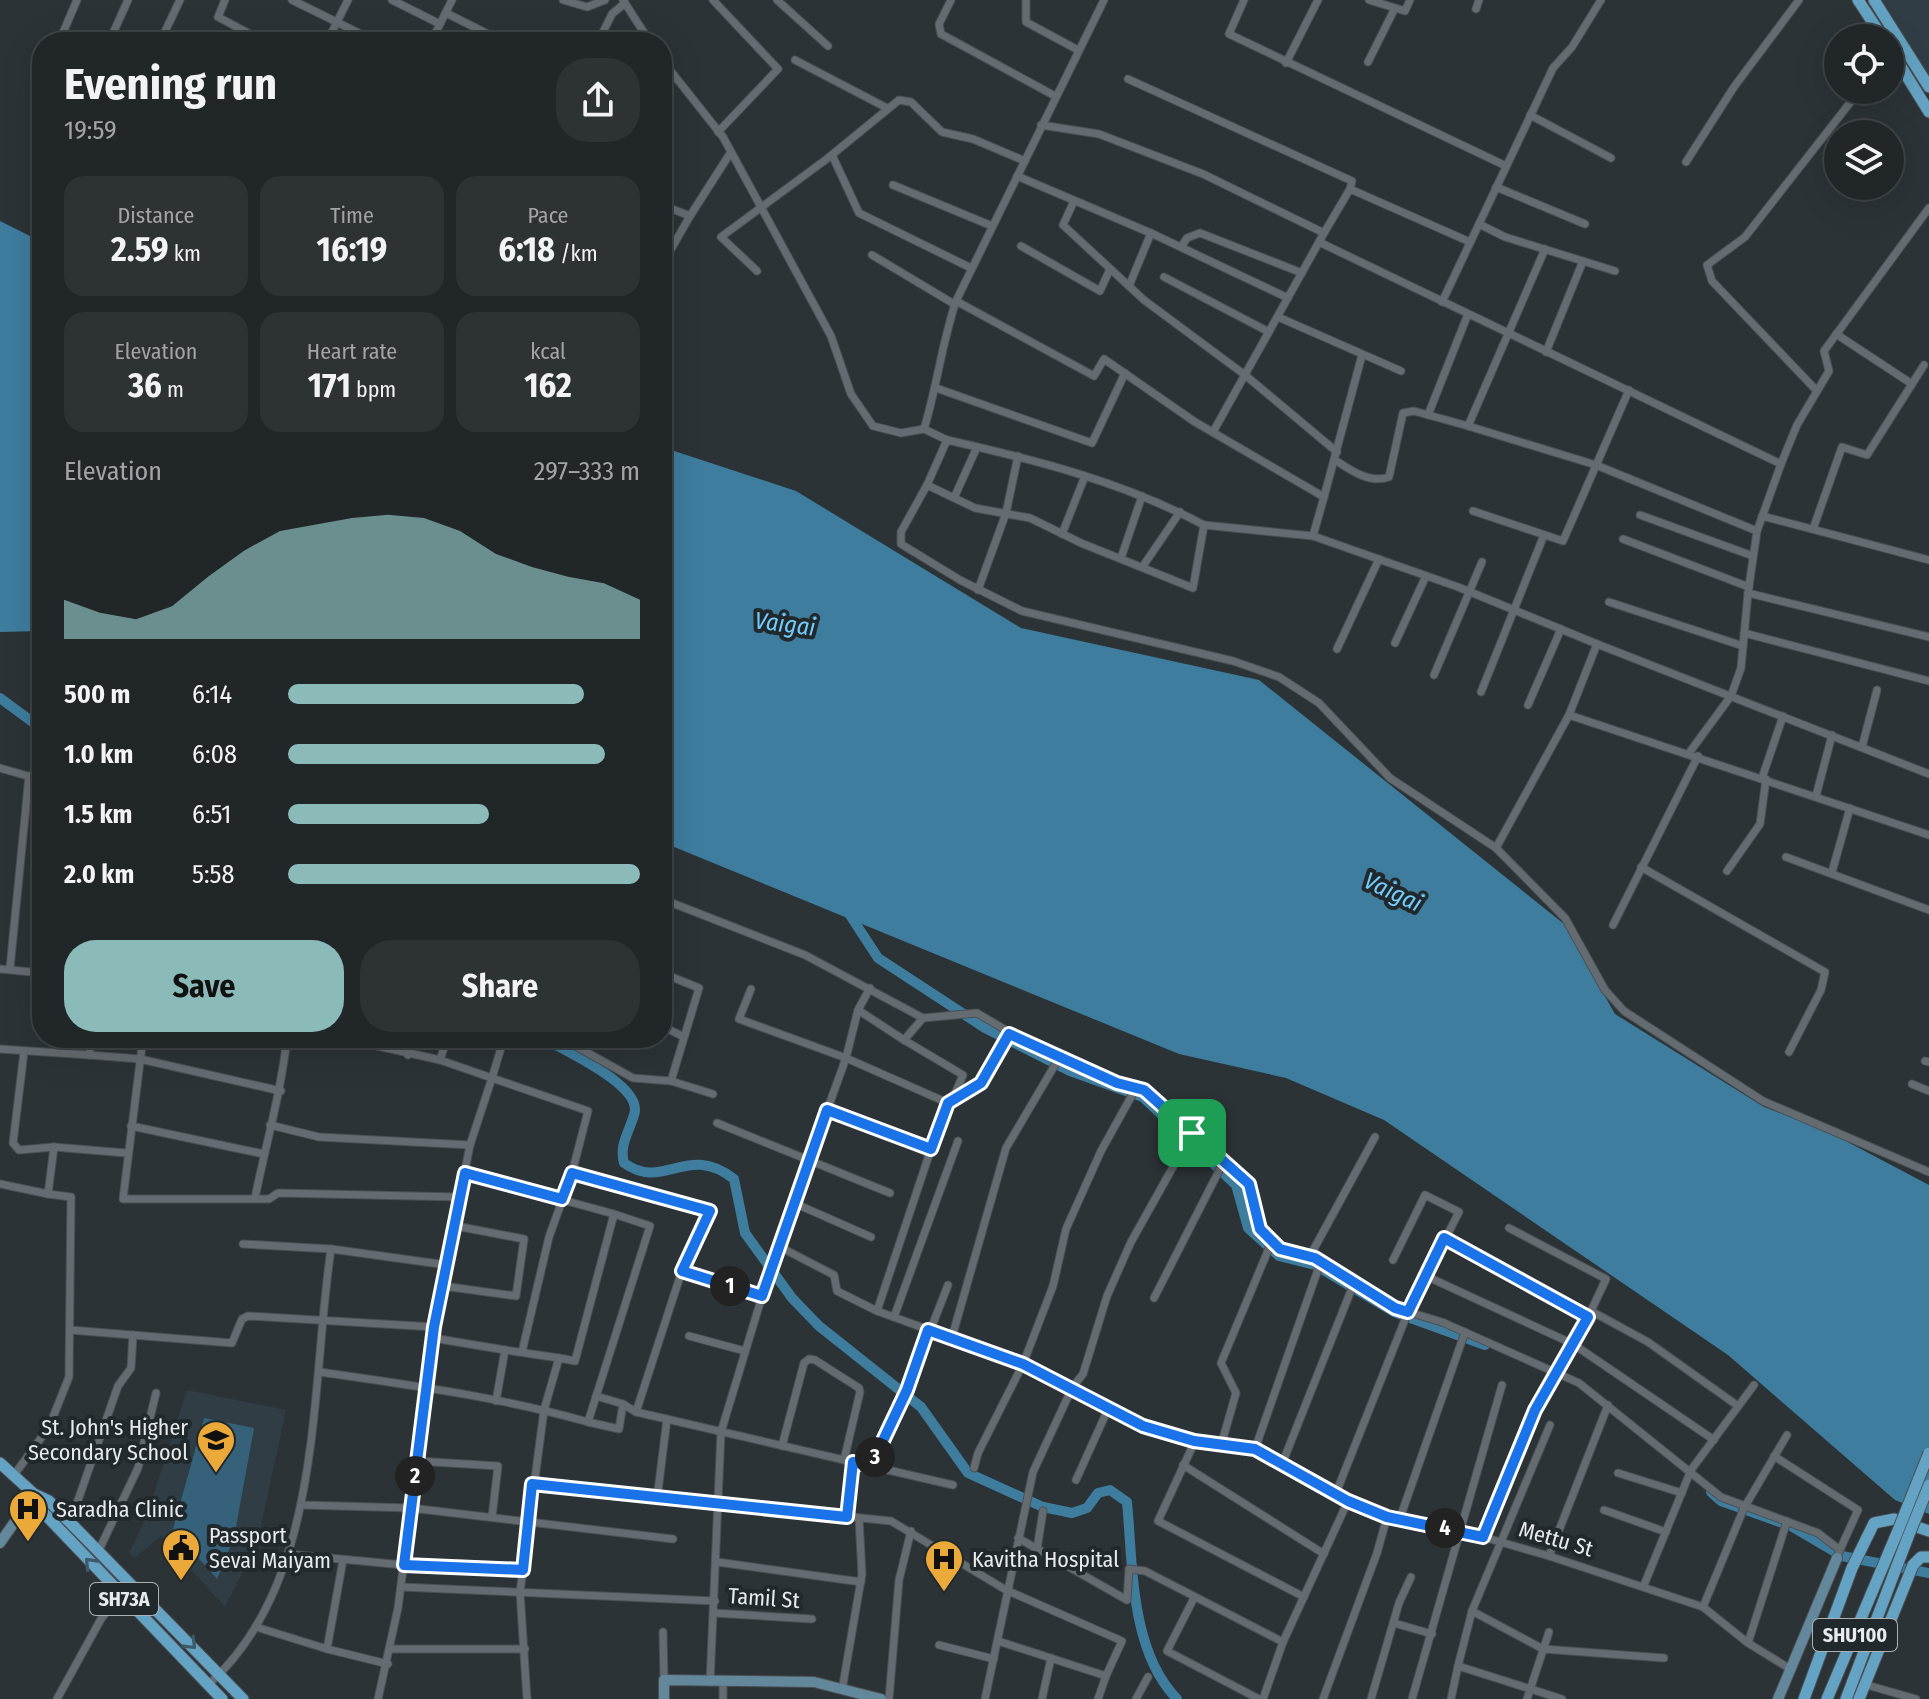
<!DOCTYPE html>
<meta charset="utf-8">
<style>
:root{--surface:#212629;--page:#2d3235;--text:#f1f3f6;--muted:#a2a5a8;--line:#3e4346;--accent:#8bbbb9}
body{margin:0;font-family:"Fira Sans Condensed",sans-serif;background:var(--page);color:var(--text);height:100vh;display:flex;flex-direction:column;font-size:30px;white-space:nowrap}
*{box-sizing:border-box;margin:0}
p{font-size:26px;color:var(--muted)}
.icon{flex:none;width:44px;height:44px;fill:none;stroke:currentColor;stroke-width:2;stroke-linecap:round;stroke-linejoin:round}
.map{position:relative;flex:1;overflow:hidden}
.sheet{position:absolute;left:32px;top:32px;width:640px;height:1016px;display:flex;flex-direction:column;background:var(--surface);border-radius:32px;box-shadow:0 8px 32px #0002,0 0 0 2px var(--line)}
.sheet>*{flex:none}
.buttons{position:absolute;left:1824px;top:24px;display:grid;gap:16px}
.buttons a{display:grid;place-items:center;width:80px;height:80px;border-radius:50%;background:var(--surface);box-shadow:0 8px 32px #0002,0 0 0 2px var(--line);font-size:40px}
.pin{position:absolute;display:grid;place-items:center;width:68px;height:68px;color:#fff;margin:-34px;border-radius:16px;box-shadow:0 4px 12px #0006}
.km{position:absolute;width:40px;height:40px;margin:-20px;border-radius:50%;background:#222;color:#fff;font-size:22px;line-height:40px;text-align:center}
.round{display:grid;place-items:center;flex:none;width:84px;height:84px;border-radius:32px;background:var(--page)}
.summary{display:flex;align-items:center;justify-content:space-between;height:136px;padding:0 32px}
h1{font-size:44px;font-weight:700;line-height:60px}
.stats{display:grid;grid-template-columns:repeat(3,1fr);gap:12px;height:136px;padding:8px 32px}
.stats div{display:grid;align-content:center;border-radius:20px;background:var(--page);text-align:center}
.stats b{font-size:34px;font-weight:700}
.stats small{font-size:22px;font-weight:400}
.stats p{font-size:22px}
.chart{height:224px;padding:16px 32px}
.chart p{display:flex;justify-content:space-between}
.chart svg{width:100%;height:144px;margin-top:8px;fill:var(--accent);opacity:.7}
.primary-button{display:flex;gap:16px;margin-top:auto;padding:16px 32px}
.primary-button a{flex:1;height:92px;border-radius:32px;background:var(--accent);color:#111;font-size:32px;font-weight:700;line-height:92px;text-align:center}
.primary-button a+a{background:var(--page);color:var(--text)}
ul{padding:0 32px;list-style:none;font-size:26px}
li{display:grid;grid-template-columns:128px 96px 1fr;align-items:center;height:60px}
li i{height:20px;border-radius:10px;background:var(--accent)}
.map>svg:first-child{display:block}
.built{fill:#303d44}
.green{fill:#35627a}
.water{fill:#3e7d9e}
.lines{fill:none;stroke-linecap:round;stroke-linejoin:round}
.canal{stroke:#3e7d9e;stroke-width:10}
.street-casing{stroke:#4b5054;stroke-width:9}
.secondary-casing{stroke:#4b5054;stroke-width:12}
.primary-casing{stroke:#4b5054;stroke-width:13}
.street{stroke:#656c71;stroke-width:7}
.secondary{stroke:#64889b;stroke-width:10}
.primary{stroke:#64a3c4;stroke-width:11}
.primary-bridge-casing{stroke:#4b5054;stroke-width:13;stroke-linecap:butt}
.primary-bridge{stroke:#64a3c4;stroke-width:11}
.oneway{stroke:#3c5a69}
.route-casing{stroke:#fff;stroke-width:16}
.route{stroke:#1a73e8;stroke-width:10}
.labels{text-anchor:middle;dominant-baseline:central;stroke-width:8;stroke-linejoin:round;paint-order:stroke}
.shield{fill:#22292c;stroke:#acb1b4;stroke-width:2}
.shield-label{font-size:20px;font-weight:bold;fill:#e7ebee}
.poi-label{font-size:22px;fill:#e7ebee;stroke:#22292c;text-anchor:start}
.street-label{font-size:22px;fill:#e7ebee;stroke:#22292c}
.water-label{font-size:24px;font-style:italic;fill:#71ceff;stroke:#22292c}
</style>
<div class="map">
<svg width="1929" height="1699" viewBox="0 0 1929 1699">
<rect width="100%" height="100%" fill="#2c3337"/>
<g class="built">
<polygon points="1882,0 1929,0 1929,82 1903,43"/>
<polygon points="187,1390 286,1410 253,1563 247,1563 225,1607 161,1536 135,1558 129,1553 146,1518"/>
</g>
<polygon class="green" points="204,1418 254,1428 234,1538 217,1579 173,1529"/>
<g class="water">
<polygon points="0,221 42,242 42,631 0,632"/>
<polygon points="662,447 796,491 1021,628 1259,680 1564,924 1615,1014 1764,1107 1823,1129 1929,1185 1929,1514 1895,1500 1728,1355 1384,1120 1286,1078 1179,1054 662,842"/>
</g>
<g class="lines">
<g class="canal">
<polyline points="0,698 42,729"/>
<polyline points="848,912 878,958 985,1028 1070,1071 1143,1097 1236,1185 1248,1228 1279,1256 1315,1265 1394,1312 1485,1345"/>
<path d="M543,1038C563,1050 645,1086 634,1115C629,1132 619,1145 624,1163C665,1192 686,1142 734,1179L745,1233L792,1298L819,1326L921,1407L968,1473L1043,1507L1072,1513L1087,1508L1098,1493L1110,1490L1127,1502C1133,1565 1130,1651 1177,1699"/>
<polyline points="1711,1492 1721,1501 1791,1526 1842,1556 1929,1573"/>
</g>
<g class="street-casing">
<g id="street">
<polyline points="225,0 218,17 265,42"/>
<polyline points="292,0 377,42"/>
<polyline points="392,0 440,24"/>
<polyline points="563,0 587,7 605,0"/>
<polyline points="623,0 650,42"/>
<polyline points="713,0 778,69 718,132"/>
<polyline points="777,0 828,46"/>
<polyline points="951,0 939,24 941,34 1055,96"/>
<polyline points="1026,0 1026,22 1078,50"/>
<path d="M1104,0L956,301C942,343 937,386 924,429L947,440L927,485L975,508L1030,518L1081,543L1193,588L1204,525L1313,536L1458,587L1597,644L1569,715L1929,835"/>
<polyline points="1244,0 1229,34 1506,166"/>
<polyline points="1369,0 1405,11 1410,0"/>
<polyline points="1476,9 1479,0"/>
<polyline points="446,13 504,42"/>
<polyline points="59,42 77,0"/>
<polyline points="109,42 128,0"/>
<polyline points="160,42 180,0"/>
<polyline points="327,42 348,0"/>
<polyline points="431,42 452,0"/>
<polyline points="598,42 612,14 625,3"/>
<polyline points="662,60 723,137 831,336 851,394 873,426 901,433 924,429"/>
<polyline points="795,60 887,108"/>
<polyline points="1368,62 1394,10"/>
<polyline points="1286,63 1318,0"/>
<polyline points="1128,79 1352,181 1350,189"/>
<polyline points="1530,115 1611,158"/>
<polyline points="1041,125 1099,134 1203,174 1324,233 1319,242 1781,464 1757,531 1748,593 1929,637"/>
<polyline points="832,155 859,213 971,268"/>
<polyline points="1686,162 1734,87 1799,0"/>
<polyline points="1017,176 1153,234 1288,298"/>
<polyline points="893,185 992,226"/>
<polyline points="1496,187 1585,224"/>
<polyline points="1074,201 1063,225 1144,300 1245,375 1337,452"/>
<polyline points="662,205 690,216 731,152"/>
<polyline points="1479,224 1505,237 1615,271"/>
<polyline points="1324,233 1350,189 1470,242"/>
<polyline points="1021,246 1100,291 1110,269"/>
<polyline points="1181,247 1187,238 1200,233 1302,273"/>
<polyline points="872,255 954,304"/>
<polyline points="662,265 690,216"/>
<polyline points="757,271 721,237 828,158 899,100 911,102 942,132 973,139 1025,161"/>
<polyline points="1164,277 1269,332"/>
<polyline points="1129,286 1151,233"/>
<polyline points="956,301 1094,376 1104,359 1195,422 1324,497 1313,536"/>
<polyline points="1442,302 1553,68 1572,47 1601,0"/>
<polyline points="662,311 662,313"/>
<polyline points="1278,317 1401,371"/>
<polyline points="1836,334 1912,384 1924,365"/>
<polyline points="1546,352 1583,261"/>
<polyline points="936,388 1092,443 1125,373"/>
<polyline points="1817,391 1712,281 1707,265 1745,237 1860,90"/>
<polyline points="1428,415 1468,314"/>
<polyline points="1468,426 1596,465 1757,531"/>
<polyline points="1213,432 1319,242"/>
<path d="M947,440C1036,460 1123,482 1204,525"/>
<path d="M1335,460C1350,470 1370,484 1389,477L1403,413L1414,411L1468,426L1545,249"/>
<polyline points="1781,464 1797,425 1829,371 1824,351 1929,208"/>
<polyline points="927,485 901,532 901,544 960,580 1022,611 1233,661 1279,677 1319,703 1390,778 1496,848 1569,715"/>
<polyline points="1324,497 1362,355"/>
<polyline points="954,498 977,447"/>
<polyline points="1473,511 1563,541 1629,390"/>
<polyline points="1640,515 1753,556"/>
<polyline points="1762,516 1929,560"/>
<polyline points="1813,529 1842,447 1867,455 1912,384"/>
<polyline points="1062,534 1085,476"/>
<polyline points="1623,539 1749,587"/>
<polyline points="1121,558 1142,496"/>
<polyline points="1143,566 1180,512"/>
<polyline points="978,590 1006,513 1018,456"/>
<polyline points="1609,602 1743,646"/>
<polyline points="1744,633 1929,681"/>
<polyline points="1395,643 1426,576"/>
<polyline points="1597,644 1929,774"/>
<polyline points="1337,649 1379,559"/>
<polyline points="1434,675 1482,562"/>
<polyline points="1481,692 1544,535"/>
<polyline points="1528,705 1561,629"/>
<polyline points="1862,747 1877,690"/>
<polyline points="1689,753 1731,696 1741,668 1748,593"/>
<polyline points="0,768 42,780"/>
<polyline points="1762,778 1783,716"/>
<polyline points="1816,796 1832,735"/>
<polyline points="1496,848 1565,918 1605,990 1624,1011 1763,1101 1929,1172"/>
<polyline points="1786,857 1929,910"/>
<polyline points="1641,867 1825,972 1821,990 1789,1052"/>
<polyline points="1727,871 1760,824 1766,779"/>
<polyline points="1832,872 1850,808"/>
<polyline points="662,899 805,955 923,1018"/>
<polyline points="1613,925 1698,756"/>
<polyline points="10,968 29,776"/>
<polyline points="0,969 42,973"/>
<polyline points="662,973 699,988 671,1081 713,1094"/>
<polyline points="751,989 739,1019 846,1058 948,1103 981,1083 1009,1034"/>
<polyline points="858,1010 870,988"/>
<polyline points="662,1026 684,1037"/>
<polyline points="92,1038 89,1055 140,1059 281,1091"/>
<polyline points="143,1038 123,1199 269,1199 278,1193 459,1197"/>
<polyline points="342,1038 440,1060 492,1078 470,1145 434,1327 398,1608 378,1699"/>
<polyline points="504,1038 492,1078 588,1111 572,1173 710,1211 688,1252 636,1412 953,1485"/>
<polyline points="561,1038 633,1078 671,1081"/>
<polyline points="0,1049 89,1055"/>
<polyline points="24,1052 13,1143 19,1150 54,1147"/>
<polyline points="408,1055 413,1038"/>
<polyline points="440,1060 447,1038"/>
<polyline points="1925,1061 1929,1062"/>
<polyline points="1912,1084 1929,1091"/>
<polyline points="827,1110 931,1149"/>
<polyline points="717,1123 890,1193"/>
<polyline points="270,1125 319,1137 470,1145"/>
<polyline points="131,1126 264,1154"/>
<polyline points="465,1173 614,1214 575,1361 559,1358 544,1410 520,1592 527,1699"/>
<polyline points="0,1184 48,1194"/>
<path d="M255,1198C266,1144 281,1092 287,1038"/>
<polyline points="794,1203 871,1237"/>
<polyline points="1509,1228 1606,1279 1591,1311"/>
<polyline points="1444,1238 1588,1317"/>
<polyline points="243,1244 331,1249 447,1265"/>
<polyline points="780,1247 834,1275 837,1291 877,1311 1023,1364 1143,1426 1194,1441 1255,1449 1348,1501 1387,1517 1459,1530 1549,1556 1703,1607 1748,1643 1792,1670"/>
<polyline points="1310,1256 1375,1137"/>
<polyline points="682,1271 762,1296"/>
<polyline points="1426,1276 1573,1344 1591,1311 1648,1342 1738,1406"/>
<polyline points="443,1286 516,1296 524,1239 456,1226"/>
<polyline points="1154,1298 1224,1161"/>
<polyline points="877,1311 931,1149 963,1075 904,1040"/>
<polyline points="894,1317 958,1141"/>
<polyline points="70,1330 232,1343 242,1319 248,1316 434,1327"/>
<polyline points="689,1336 745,1351"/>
<polyline points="952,1337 1006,1148 1059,1058"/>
<polyline points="433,1338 505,1350 496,1401"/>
<polyline points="505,1350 559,1358"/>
<polyline points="522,1352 549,1237 572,1173"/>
<path d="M320,1372C410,1385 500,1397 588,1422L650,1226L614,1214"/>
<polyline points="596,1396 623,1404"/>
<polyline points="588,1422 619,1429 623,1404 636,1412"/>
<polyline points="1195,1441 1158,1521 1304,1597"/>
<polyline points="1222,1442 1236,1393 1221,1363 1272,1241"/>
<polyline points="782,1446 804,1363 809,1359 815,1360 859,1388 860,1392 844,1460"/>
<polyline points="1255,1449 1321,1261"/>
<polyline points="1774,1456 1858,1510 1839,1552"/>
<polyline points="417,1461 498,1466 492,1517"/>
<polyline points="1282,1464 1354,1283"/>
<polyline points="1183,1465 1324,1554"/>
<polyline points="871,1466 907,1390 948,1285"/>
<polyline points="974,1468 978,1453 1023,1364 1053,1286 1066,1229 1101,1151 1136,1088"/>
<polyline points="1618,1473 1682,1493"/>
<polyline points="14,1475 49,1427 69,1377 71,1197 48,1194 54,1147 126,1153"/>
<polyline points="1076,1480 1109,1407"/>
<polyline points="532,1484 891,1521 1006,1590 1122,1641 1106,1676"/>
<polyline points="1336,1493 1408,1312 1459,1212 1425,1195 1393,1260"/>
<polyline points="657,1499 667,1419"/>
<polyline points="302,1505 411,1508 673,1539"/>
<polyline points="1604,1510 1666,1532"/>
<polyline points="847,1517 853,1462"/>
<polyline points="1399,1521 1465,1332"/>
<polyline points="70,1523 118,1386 131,1368 133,1335"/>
<polyline points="1483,1537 1535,1410 1573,1344 1714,1440"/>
<polyline points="1018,1538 1127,1600 1129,1569 1145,1571 1283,1642"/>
<polyline points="1037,1549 1043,1511"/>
<polyline points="98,1552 138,1468 156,1393"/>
<polyline points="287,1554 404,1565 523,1570"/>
<polyline points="1549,1556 1608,1405"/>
<polyline points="717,1562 861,1582"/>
<polyline points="1644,1585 1691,1470 1754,1385"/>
<polyline points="401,1587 715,1601"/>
<polyline points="1194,1598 1167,1651 1259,1699"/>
<polyline points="1703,1607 1744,1508 1787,1435"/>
<polyline points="1472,1611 1550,1425"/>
<polyline points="714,1613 812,1619"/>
<polyline points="1394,1623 1432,1634"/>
<polyline points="256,1627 327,1649 343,1560"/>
<polyline points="663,1632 664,1680"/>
<polyline points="998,1641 1106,1676 1098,1699"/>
<polyline points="1748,1643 1787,1521"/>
<polyline points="939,1645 994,1659"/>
<polyline points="327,1649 388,1664"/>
<polyline points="390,1649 525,1649"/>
<polyline points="1458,1666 1472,1611 1543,1649 1664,1658"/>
<polyline points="710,1682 721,1432 773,1260 846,1058 858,1010 904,1040 923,1018 977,1013 1031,1045 1117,1083 1144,1090 1249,1184 1260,1229 1280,1249 1315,1258 1395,1308 1442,1322 1579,1383 1721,1497 1818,1533 1840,1550"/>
<path d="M209,1684C324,1581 310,1389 331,1249"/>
<polyline points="1867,1685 1916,1699"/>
<polyline points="842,1690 862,1574 859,1518"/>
<polyline points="57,1699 101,1619 122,1592"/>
<polyline points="723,1699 723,1682"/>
<polyline points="889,1699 899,1580 911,1531"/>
<polyline points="985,1699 1033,1472 1072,1388 1083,1374 1107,1296 1131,1242 1192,1133"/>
<polyline points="1042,1699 1051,1658"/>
<polyline points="1136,1699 1148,1677"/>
<polyline points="1263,1699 1283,1642 1348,1501"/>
<polyline points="1323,1699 1377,1553 1387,1517"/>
<polyline points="1371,1699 1399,1603 1411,1577"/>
<polyline points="1412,1699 1502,1385"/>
<polyline points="1451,1699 1458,1666 1562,1699"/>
<polyline points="1527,1699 1549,1632"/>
</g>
</g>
<g class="secondary-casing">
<g id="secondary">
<polyline points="0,1543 34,1494"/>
<polyline points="664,1699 664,1680 814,1682 881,1699"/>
<polyline points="1778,1699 1837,1558"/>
</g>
</g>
<g class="primary-casing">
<g id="primary">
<polyline points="1858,0 1883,38"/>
<polyline points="1874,0 1929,87"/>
<polyline points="1890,49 1929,112"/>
<polyline points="0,1463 34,1494 49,1501 243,1699"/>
<polyline points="34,1494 39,1508 222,1699"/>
<polyline points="1804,1699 1852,1568 1874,1523 1894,1519 1929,1531"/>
<polyline points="1827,1699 1897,1533"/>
<polyline points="1846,1699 1908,1537"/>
<polyline points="1859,1699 1913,1565 1921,1557 1929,1557"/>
</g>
</g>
<use href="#street" class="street"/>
<use href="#secondary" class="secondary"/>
<use href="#primary" class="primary"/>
<g class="primary-bridge-casing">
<g id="primary-bridge">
<polyline points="1897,1533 1929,1453"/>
<polyline points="1908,1537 1929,1485"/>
</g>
</g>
<use href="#primary-bridge" class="primary-bridge"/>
</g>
<defs><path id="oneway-chevron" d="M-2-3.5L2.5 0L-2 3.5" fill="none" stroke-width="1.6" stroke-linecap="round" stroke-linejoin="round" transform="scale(2)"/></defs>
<g class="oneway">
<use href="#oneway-chevron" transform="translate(90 1563) rotate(-133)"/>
<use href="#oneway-chevron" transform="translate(191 1644) rotate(45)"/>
</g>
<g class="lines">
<g class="route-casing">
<polygon id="route" points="1009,1034 1117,1083 1144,1090 1249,1184 1260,1229 1280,1249 1315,1258 1395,1308 1408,1312 1444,1238 1588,1317 1535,1410 1483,1537 1387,1517 1348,1501 1255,1449 1194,1441 1143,1426 1023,1364 928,1330 907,1390 871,1466 853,1462 847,1517 532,1484 523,1570 404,1565 434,1327 465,1173 562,1199 572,1173 710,1211 682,1271 762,1296 827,1110 931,1149 948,1103 981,1083"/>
</g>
<use href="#route" class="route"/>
</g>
<defs>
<g id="school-pin" transform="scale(2)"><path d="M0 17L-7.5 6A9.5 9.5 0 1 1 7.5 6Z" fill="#eba93a" stroke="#22292c"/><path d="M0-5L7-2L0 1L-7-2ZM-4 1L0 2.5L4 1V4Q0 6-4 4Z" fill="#111"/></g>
<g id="hospital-pin" transform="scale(2)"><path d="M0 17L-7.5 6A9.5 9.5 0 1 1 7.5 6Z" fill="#eba93a" stroke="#22292c"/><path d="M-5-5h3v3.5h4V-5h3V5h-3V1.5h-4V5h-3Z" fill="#111"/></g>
<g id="civic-pin" transform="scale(2)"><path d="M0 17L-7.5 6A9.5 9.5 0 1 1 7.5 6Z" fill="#eba93a" stroke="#22292c"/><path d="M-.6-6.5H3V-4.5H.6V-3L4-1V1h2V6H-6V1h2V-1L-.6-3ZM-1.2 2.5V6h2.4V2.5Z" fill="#111"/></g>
</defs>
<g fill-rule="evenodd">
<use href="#school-pin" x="216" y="1440"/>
<use href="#hospital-pin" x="28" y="1509"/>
<use href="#civic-pin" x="181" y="1548"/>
<use href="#hospital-pin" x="944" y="1559"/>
</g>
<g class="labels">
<g class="shield">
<rect x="90" y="1583" width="68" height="32" rx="6"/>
<rect x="1813" y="1619" width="84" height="32" rx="6"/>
</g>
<g class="shield-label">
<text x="124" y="1599">SH73A</text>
<text x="1855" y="1635">SHU100</text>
</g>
<g class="poi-label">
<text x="188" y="1427" text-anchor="end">St. John's Higher<tspan x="188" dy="25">Secondary School</tspan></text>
<text x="56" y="1509">Saradha Clinic</text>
<text x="209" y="1535">Passport<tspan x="209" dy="25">Sevai Maiyam</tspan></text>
<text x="972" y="1559">Kavitha Hospital</text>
</g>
<g class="street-label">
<text transform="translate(1556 1539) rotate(16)">Mettu St</text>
<text transform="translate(764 1598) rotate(4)">Tamil St</text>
</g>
<g class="water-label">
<text transform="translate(785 624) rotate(7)">Vaigai</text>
<text transform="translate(1393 892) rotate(25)">Vaigai</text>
</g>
</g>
</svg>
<div class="buttons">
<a><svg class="icon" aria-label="locate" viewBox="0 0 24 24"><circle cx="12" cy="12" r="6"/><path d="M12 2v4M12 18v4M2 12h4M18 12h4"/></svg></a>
<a><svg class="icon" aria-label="layers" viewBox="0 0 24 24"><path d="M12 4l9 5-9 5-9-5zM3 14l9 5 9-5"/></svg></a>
</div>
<div class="pin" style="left:1192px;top:1133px;background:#1e9e55"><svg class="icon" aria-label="arrive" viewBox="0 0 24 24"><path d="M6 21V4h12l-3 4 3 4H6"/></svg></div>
<b class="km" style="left:730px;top:1286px">1</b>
<b class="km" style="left:415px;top:1476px">2</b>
<b class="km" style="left:875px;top:1457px">3</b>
<b class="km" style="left:1445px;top:1528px">4</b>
<section class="sheet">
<div class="summary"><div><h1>Evening run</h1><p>19:59</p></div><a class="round"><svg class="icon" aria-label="share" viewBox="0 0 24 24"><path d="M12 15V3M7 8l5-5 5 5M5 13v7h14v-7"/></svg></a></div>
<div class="stats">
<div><p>Distance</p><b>2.59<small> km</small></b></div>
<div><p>Time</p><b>16:19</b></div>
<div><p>Pace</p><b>6:18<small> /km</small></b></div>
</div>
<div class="stats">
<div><p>Elevation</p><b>36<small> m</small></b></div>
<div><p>Heart rate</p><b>171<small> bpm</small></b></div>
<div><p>kcal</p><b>162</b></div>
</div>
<div class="chart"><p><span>Elevation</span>297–333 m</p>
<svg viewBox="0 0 160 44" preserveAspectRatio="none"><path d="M0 44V32L10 36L20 38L30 34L40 25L50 17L60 11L70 9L80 7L90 6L100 7L110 11L120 18L130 22L140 25L150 27L160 32V44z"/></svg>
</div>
<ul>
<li><b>500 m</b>6:14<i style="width:84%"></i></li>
<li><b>1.0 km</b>6:08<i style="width:90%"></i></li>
<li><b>1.5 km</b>6:51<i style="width:57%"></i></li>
<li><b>2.0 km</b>5:58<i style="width:100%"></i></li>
</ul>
<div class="primary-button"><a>Save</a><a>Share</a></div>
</section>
</div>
